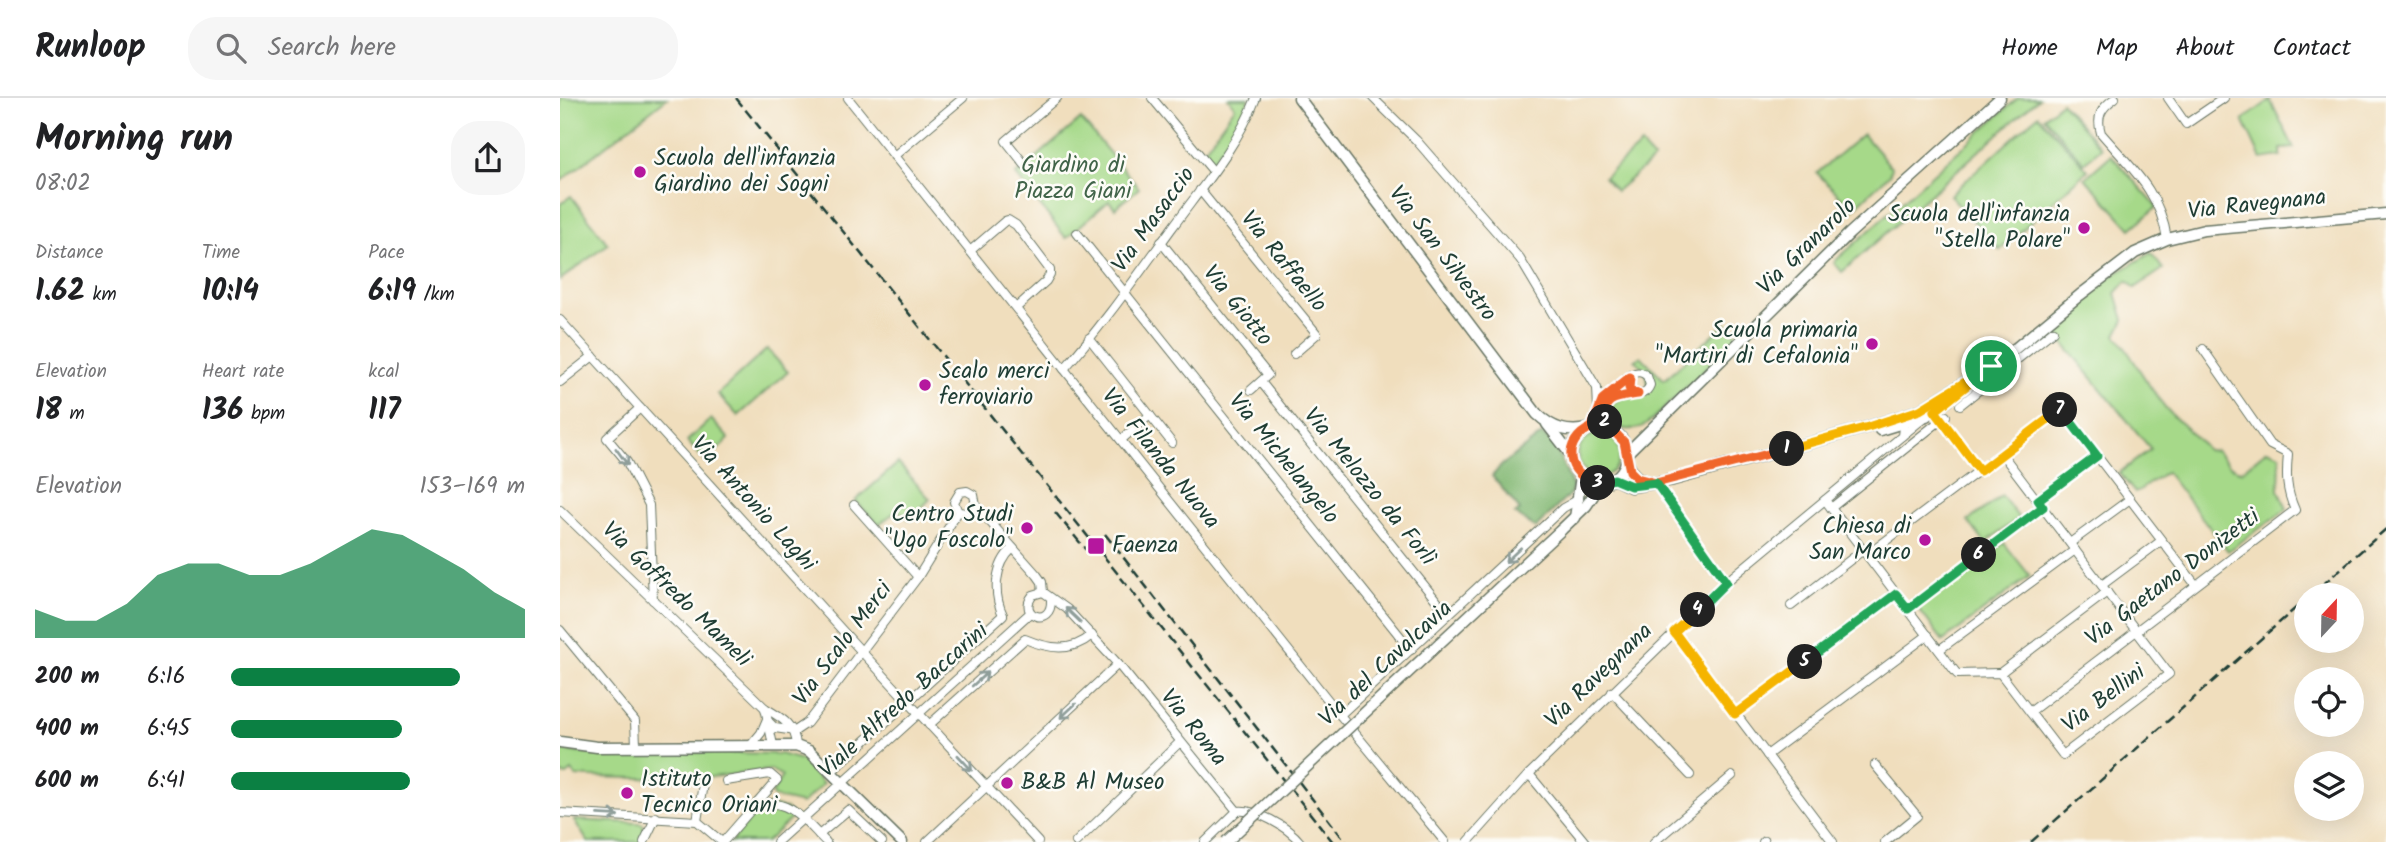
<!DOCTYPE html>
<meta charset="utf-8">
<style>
:root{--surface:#fff;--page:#f6f6f6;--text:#202124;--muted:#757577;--line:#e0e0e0;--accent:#0b8043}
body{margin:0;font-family:Kalam,sans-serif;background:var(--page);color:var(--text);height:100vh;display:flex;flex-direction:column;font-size:26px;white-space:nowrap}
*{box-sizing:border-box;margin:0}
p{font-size:23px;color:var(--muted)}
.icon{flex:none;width:38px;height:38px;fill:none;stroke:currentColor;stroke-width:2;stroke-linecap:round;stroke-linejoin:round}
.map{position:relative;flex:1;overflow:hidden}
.details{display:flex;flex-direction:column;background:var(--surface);width:560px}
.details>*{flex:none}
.needle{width:46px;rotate:22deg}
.fabs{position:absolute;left:1734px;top:485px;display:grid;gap:14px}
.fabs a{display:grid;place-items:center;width:70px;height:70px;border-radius:50%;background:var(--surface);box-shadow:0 7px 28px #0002;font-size:35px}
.pin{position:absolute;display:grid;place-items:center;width:60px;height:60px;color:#fff;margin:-30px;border:4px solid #fff;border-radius:50%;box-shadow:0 2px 7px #0007}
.km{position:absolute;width:35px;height:35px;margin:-18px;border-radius:50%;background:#222;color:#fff;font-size:19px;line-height:35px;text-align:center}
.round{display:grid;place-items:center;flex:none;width:74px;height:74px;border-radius:28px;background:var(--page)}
.summary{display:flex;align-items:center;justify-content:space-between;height:119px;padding:0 35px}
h1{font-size:38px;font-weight:800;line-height:52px}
.figures{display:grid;grid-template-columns:repeat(3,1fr);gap:10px;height:119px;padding:7px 35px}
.figures div{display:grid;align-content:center}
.figures b{font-size:30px;font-weight:800}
.figures small{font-size:19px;font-weight:400}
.figures p{font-size:19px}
.chart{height:196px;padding:14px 35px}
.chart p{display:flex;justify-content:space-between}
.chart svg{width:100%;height:126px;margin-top:7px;fill:var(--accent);opacity:.7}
ul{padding:0 35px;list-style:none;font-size:23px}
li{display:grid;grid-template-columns:112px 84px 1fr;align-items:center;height:52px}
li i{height:18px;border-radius:9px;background:var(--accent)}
header{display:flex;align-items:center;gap:42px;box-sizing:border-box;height:98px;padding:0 35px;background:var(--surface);border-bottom:2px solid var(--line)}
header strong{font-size:33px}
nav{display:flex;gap:38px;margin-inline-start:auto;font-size:24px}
.search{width:490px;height:63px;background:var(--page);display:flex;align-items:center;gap:18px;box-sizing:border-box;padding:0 24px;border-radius:28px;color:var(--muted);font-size:26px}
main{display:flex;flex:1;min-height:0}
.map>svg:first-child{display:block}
.green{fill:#a6d989;stroke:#628b5e;stroke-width:2}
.forest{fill:#84b975;stroke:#527b54;stroke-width:2}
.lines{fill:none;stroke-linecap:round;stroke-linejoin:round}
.minor-casing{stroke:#687564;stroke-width:10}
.major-casing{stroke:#687564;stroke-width:13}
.minor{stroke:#fff;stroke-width:8}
.major{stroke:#fff;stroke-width:10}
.rail{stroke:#1f3d34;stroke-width:2.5;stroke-dasharray:10 5;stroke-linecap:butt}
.major-bridge-casing{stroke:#687564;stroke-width:13;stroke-linecap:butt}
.major-bridge{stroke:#fff;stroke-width:10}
.oneway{stroke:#8f9e9a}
.split-1-casing{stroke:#fff;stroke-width:14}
.split-2-casing{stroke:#fff;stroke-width:14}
.split-3-casing{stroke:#fff;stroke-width:14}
.split-4-casing{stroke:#fff;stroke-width:14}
.split-5-casing{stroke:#fff;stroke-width:14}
.split-6-casing{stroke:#fff;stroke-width:14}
.split-7-casing{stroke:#fff;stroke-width:14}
.split-8-casing{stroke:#fff;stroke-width:14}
.split-1{stroke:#f5b400;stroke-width:9}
.split-2{stroke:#f0652b;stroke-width:9}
.split-3{stroke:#f0652b;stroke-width:9}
.split-4{stroke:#22a559;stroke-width:9}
.split-5{stroke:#f5b400;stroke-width:9}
.split-6{stroke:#22a559;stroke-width:9}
.split-7{stroke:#22a559;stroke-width:9}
.split-8{stroke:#f5b400;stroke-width:9}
.poi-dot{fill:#b5179e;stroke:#fdfcf7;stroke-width:2.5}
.labels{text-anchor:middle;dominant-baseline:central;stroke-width:5;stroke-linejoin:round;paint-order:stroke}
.poi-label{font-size:23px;fill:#1f3d34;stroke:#fdfcf7;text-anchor:start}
.park-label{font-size:23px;fill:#416449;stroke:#fdfcf7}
.street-label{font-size:23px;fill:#1f3d34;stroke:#fdfcf7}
</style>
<header>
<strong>Runloop</strong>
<div class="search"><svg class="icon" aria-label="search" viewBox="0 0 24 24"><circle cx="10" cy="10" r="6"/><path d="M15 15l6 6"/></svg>Search here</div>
<nav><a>Home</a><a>Map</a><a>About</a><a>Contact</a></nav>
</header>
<main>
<section class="details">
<div class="summary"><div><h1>Morning run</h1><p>08:02</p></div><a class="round"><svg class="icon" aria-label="share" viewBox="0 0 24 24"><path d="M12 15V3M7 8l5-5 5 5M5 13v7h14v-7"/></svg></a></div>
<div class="figures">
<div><p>Distance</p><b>1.62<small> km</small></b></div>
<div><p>Time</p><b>10:14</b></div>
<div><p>Pace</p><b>6:19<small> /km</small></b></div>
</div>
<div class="figures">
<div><p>Elevation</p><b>18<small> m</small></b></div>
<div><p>Heart rate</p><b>136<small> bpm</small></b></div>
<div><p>kcal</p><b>117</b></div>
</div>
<div class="chart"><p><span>Elevation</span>153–169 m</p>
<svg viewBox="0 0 160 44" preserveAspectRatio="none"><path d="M0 44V34L10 38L20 38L30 32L40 22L50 18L60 18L70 22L80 22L90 18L100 12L110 6L120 8L130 14L140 20L150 28L160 34V44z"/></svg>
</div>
<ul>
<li><b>200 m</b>6:16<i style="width:78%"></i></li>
<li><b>400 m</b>6:45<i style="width:58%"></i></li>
<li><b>600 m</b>6:41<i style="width:61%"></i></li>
</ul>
</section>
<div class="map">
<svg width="1826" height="744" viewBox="0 0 1826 744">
<rect width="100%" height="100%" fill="#fdfcf7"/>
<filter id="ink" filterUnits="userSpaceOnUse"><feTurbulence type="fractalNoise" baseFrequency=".0143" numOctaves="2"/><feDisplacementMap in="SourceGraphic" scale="14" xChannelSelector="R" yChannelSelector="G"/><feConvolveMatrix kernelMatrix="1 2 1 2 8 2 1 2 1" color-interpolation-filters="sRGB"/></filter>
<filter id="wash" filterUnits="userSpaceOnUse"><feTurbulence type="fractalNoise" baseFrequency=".00686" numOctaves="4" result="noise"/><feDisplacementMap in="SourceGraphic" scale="28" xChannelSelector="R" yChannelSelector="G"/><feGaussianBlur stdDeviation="1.57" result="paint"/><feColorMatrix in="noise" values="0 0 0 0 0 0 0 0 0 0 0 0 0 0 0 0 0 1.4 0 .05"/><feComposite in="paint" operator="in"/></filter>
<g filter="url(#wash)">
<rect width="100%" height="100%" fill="#f0debd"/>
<g class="green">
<polygon points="0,0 107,0 1,83"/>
<polygon points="668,0 689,0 683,20 650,66 642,55 675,9"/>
<polygon points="1458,0 1479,0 1282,174 1274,164"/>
<polygon points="1710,2 1734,50 1721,51 1721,58 1701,61 1683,22"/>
<polygon points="1501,4 1541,50 1524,65 1484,19"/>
<polygon points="1478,17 1528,72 1440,152 1390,97"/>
<polygon points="521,21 579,90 555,110 549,103 506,140 456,77"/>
<polygon points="1303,36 1332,70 1329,77 1293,111 1257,75"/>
<polygon points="1081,47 1094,61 1056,93 1044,79"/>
<polygon points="1551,57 1597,109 1571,131 1525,80"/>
<polygon points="11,98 48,146 0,182 0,106"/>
<path d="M1591,155L1603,171L1575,190L1567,183L1556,195L1564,222L1556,237C1574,260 1586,286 1605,309C1618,325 1635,336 1647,352L1656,353L1670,368L1681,373L1707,352L1720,357L1719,392L1727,411L1668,453L1606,374L1575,395L1559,375L1591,351L1493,233L1517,203L1545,182Z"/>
<path d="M1166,225L1179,239L1091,323C1076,335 1055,335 1047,316C1051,297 1073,298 1089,294L1086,273L1075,262L1081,258L1104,282Z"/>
<polygon points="207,251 228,274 178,318 158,296"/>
<polygon points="151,321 169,341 145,363 127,343"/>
<circle cx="1039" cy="357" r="21"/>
<polygon points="338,365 370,401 350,422 338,412 319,426 295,403"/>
<polygon points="1442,398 1459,420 1425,445 1408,423"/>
<polygon points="1444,445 1470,478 1383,543 1358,510"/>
<polygon points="0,652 35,657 141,654 220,656 242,662 263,686 242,706 213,699 212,695 222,678 211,672 135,681 129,677 124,681 30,679 16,678 12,673 7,677 0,676"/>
<polygon points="210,707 226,711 233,719 206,744 171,744 196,713"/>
<polygon points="14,722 79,725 83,726 85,736 81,744 28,744"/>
</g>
<polygon class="forest" points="982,336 994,346 1013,389 1010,396 976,430 955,416 960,412 932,378 942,367"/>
</g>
<g filter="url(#ink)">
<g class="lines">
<g class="minor-casing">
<g id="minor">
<polyline points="288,0 780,617 885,744"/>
<polyline points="592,0 653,73"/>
<polyline points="813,0 856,42 960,161 1037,290 1038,310 1032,329"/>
<path d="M1555,0C1541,10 1536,18 1541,35C1571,70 1600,93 1607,141"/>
<polyline points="1608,0 1626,26 1664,0"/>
<polyline points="334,58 403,0"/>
<polyline points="465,67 446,43 497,0"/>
<polyline points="640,92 757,236 734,256"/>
<polyline points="517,135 851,552"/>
<polyline points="601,144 708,277 691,292"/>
<polyline points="410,153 445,123 448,122 456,127 490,172 490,176 486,183 456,210"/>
<polyline points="0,222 302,554 478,744"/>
<polyline points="529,240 612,345"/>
<path d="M504,271C543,227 577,178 612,130C642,89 678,47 696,0"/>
<polyline points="0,284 33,258"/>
<polyline points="701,284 888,517"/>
<path d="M1040,307L1043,301L1072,276C1078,273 1082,274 1087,278L1090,287C1087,295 1080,298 1072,294L1068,287L1070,279"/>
<polyline points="1400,307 1493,233"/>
<polyline points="80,310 47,340 67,364 89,407 93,502"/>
<polyline points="1375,313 1420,373"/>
<path d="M1054,333C1048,329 1045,326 1044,319C1041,299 1062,298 1077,296"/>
<polyline points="1342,338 1364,320"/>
<polyline points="561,342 590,317"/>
<polyline points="1095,385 1166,484"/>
<polyline points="1265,402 1397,576 1440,575 1503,657 1609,576 1442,356"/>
<polyline points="1477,402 1537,358"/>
<polyline points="294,407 358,479"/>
<polyline points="416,408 477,477 482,484 483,494 507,511 558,566 677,713"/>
<polyline points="1271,410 1386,318"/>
<path d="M0,412L205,610C222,620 235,627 236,648"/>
<polyline points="398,414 394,404 400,394 407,393 414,397 416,408"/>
<polyline points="398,414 409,415 416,408"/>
<polyline points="1510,445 1570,401"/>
<polyline points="1307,457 1501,311 1635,486"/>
<polyline points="1542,487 1601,443"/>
<path d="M483,494L473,497C456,518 492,530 491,502"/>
<polyline points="1231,508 1303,452"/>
<polyline points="1348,511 1483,409"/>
<polyline points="0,532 75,623 76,647"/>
<polyline points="1114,534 1273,744"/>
<polyline points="1379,552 1515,452"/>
<polyline points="1440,575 1547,494"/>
<polyline points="1052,594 1130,677"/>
<polyline points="205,610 213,647"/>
<path d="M1470,614L1735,412C1726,392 1726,378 1728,356L1710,347L1643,251"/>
<polyline points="1175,616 1336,496"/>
<polyline points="780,617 1003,410 1019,401"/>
<polyline points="209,624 215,630 235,633"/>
<path d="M369,627L465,541C489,551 511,555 532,537"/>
<polyline points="235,633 247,625 358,479 398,414"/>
<polyline points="191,647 201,635 207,621"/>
<polyline points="1207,657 1368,537"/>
<polyline points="1315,667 1357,718 1325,744"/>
<path d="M271,674L443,517C433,496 434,467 453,450"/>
<polyline points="969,676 1025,744"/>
<polyline points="166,683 210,676 217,682 197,705"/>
<path d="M677,713C695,710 728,729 740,744"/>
<polyline points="0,715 137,723 162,744"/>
<polyline points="137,723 143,686"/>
<polyline points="259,737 288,712 322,744"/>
<polyline points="84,744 96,719"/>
<path d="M163,744L197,705C232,702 243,721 266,744"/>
<polyline points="217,744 470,515"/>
<polyline points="367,744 558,566"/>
<polyline points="516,744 620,644"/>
<polyline points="645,744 677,713"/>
<polyline points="908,744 969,676 1166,484 1342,338 1344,320"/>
<polyline points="1094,744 1172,678"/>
<polyline points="1203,744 1204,743"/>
</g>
</g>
<g class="major-casing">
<g id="major">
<path d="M739,0L977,316C993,331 1007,335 1028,331"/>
<polyline points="987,326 1011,357"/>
<circle cx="1039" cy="357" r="28"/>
<polyline points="1320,332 1366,318 1388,303"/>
<polyline points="1067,355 1290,135 1440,0"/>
<path d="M1067,362C1071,375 1076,381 1089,384"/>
<polyline points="1054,381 1071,389 1113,382 1308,329 1360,312 1445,259 1520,197 1575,155 1607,141 1644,132 1826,116"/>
<polyline points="1015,420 1021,378"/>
<polyline points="1001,432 1026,408 1041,386"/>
<polyline points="0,644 37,649 236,648 249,653 342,744"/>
</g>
</g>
<use href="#minor" class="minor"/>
<use href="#major" class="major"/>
<g class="rail">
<polyline points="176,0 773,744"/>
<polyline points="495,414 526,452"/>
<polyline points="545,436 786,744"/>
<polyline points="1751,497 1826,431"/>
<polyline points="1471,744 1746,501"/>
</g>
<g class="major-bridge-casing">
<polyline id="major-bridge" points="666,744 1001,432"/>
</g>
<use href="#major-bridge" class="major-bridge"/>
</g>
<defs><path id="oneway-shaft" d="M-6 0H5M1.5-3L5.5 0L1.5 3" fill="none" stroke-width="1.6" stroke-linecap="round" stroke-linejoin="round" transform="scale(1.75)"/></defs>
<g class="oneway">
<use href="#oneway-shaft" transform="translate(62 359) rotate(54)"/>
<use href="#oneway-shaft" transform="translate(953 457) rotate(137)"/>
<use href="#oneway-shaft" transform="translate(513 517) rotate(-136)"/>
<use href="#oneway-shaft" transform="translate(420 581) rotate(-42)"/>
<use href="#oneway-shaft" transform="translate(508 613) rotate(137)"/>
<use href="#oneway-shaft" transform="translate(405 665) rotate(47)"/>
<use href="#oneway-shaft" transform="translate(48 717) rotate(3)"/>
</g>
</g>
<g class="lines" filter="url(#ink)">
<g class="split-1-casing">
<polyline id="split-1" points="1227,351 1308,329 1360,312 1431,268"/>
</g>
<g class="split-2-casing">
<polyline id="split-2" points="1045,324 1064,344 1070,373 1077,380 1096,385 1227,351"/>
</g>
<g class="split-3-casing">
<path id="split-3" d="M1038,385C1005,378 1001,343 1032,329L1043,301L1070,279L1069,290L1072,294L1078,296C1058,299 1040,299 1045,324"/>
</g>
<g class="split-4-casing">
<polyline id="split-4" points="1038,385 1054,381 1071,388 1096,385 1166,484 1138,512"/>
</g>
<g class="split-5-casing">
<polyline id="split-5" points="1138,512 1114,534 1175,616 1245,564"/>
</g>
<g class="split-6-casing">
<polyline id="split-6" points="1245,564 1336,496 1348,511 1419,457"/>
</g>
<g class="split-7-casing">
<polyline id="split-7" points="1419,457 1483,409 1478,402 1537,358 1501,311 1500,312"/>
</g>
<g class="split-8-casing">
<polyline id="split-8" points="1431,268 1375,313 1420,373 1500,312"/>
</g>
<use href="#split-1" class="split-1"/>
<use href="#split-2" class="split-2"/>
<use href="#split-3" class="split-3"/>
<use href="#split-4" class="split-4"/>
<use href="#split-5" class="split-5"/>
<use href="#split-6" class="split-6"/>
<use href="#split-7" class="split-7"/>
<use href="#split-8" class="split-8"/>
</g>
<g class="poi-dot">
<circle cx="80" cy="74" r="7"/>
<circle cx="1524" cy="130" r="7"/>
<circle cx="1312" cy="246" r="7"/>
<circle cx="365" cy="287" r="7"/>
<circle cx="467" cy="430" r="7"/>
<circle cx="1365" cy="442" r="7"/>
<rect x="527" y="439" width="18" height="18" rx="3.5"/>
<circle cx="447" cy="685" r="7"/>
<circle cx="67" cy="695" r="7"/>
</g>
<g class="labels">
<g class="poi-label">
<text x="94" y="61">Scuola dell'infanzia<tspan x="94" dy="26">Giardino dei Sogni</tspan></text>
<text x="1510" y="117" text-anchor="end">Scuola dell'infanzia<tspan x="1510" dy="26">"Stella Polare"</tspan></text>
<text x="1298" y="233" text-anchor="end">Scuola primaria<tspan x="1298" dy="26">"Martiri di Cefalonia"</tspan></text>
<text x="379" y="274">Scalo merci<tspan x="379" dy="26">ferroviario</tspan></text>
<text x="453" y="417" text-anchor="end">Centro Studi<tspan x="453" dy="26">"Ugo Foscolo"</tspan></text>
<text x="1351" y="429" text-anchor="end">Chiesa di<tspan x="1351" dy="26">San Marco</tspan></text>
<text x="552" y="448">Faenza</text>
<text x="81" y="682">Istituto<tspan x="81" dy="26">Tecnico Oriani</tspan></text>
<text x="461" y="685">B&amp;B Al Museo</text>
</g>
<g class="park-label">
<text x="513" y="68">Giardino di<tspan x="513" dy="26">Piazza Giani</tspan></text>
</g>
<g class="street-label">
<text transform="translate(1697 107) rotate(-6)">Via Ravegnana</text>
<text transform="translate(594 122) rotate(-54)">Via Masaccio</text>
<text transform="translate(1247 149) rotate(-44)">Via Granarolo</text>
<text transform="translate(882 156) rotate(53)">Via San Silvestro</text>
<text transform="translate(723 164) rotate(51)">Via Raffaello</text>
<text transform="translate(677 208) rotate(51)">Via Giotto</text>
<text transform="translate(600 361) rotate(51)">Via Filanda Nuova</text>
<text transform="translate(723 361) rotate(51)">Via Michelangelo</text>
<text transform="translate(809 389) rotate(51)">Via Melozzo da Forlì</text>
<text transform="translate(193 406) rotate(48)">Via Antonio Laghi</text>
<text transform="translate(1613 480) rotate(-37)">Via Gaetano Donizetti</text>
<text transform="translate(116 497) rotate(44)">Via Goffredo Mameli</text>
<text transform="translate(283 546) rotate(-53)">Via Scalo Merci</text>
<text transform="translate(826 566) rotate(-43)">Via del Cavalcavia</text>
<text transform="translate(1039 578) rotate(-44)">Via Ravegnana</text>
<text transform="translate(1544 601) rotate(-37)">Via Bellini</text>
<text transform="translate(344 603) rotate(-42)">Viale Alfredo Baccarini</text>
<text transform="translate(633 630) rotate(51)">Via Roma</text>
</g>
</g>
</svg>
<div class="fabs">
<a><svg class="needle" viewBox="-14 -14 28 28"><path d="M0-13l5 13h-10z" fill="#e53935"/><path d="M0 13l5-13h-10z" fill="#757577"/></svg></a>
<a><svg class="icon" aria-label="locate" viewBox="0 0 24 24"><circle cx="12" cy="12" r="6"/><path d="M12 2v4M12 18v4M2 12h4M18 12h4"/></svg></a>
<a><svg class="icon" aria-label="layers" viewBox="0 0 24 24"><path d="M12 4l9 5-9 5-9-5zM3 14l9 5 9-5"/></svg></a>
</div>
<div class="pin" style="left:1431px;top:268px;background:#1e9e55"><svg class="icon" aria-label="arrive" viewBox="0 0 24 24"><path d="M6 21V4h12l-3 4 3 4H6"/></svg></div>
<b class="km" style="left:1227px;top:351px">1</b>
<b class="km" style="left:1045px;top:324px">2</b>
<b class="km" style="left:1038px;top:385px">3</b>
<b class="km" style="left:1138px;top:512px">4</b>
<b class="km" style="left:1245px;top:564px">5</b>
<b class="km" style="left:1419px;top:457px">6</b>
<b class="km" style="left:1500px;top:312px">7</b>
</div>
</main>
